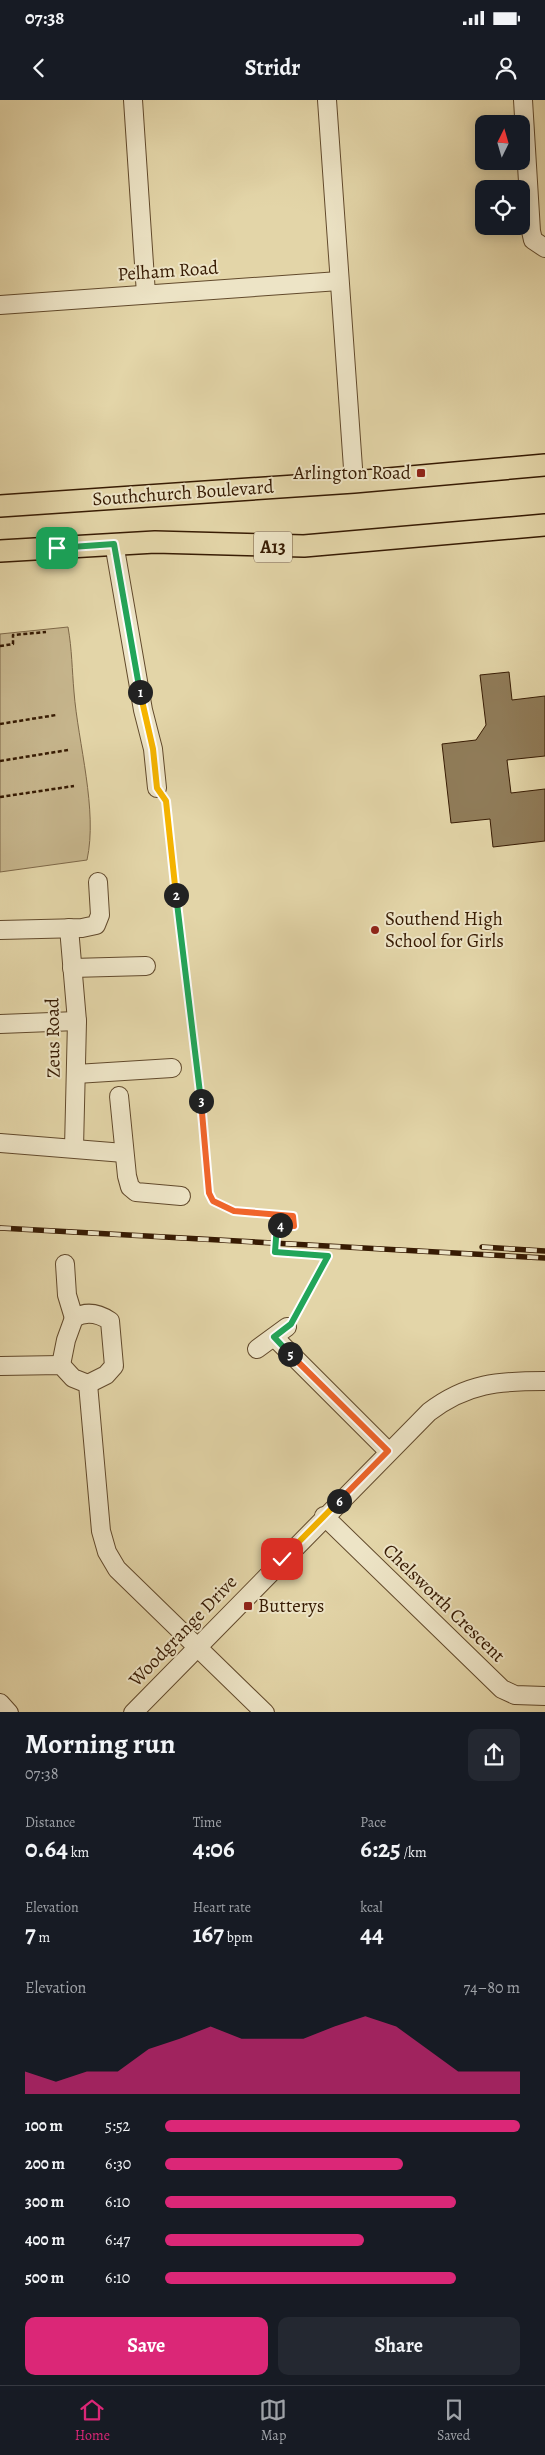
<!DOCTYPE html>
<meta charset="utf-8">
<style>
:root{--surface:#171b24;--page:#242831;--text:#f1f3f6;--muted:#9ea1a6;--line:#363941;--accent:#db2777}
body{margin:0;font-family:Alegreya,serif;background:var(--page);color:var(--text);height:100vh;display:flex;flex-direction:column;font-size:19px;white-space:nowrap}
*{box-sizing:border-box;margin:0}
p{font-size:16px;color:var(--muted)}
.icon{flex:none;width:28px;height:28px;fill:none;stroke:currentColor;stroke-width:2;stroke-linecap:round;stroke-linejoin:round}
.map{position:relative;height:1612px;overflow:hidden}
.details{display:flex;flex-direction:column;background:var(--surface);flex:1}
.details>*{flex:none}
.needle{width:32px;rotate:5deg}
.tools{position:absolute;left:475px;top:15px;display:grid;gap:10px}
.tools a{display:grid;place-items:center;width:55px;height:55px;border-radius:10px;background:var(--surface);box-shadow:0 2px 12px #0003;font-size:25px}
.pin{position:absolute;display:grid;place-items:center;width:42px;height:42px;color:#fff;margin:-21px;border-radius:10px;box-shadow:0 2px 8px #0006}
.km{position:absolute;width:25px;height:25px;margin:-12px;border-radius:50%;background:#222;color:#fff;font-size:14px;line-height:25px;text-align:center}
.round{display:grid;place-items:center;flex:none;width:52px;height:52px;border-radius:10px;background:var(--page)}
.headline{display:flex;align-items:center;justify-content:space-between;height:85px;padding:0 25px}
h1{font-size:28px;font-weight:700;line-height:38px}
.stats{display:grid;grid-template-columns:repeat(3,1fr);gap:8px;height:85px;padding:5px 25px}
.stats div{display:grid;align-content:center}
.stats b{font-size:25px;font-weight:700}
.stats small{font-size:14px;font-weight:400}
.stats p{font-size:14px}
.chart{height:140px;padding:10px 25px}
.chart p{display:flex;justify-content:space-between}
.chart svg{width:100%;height:90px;margin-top:5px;fill:var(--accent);opacity:.7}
.action{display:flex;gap:10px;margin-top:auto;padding:10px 25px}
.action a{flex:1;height:58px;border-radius:10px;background:var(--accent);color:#fff;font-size:20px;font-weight:700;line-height:58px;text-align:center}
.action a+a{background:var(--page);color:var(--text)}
ul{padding:0 25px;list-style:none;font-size:16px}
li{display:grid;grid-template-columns:80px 60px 1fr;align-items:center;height:38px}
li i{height:12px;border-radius:6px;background:var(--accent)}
.status{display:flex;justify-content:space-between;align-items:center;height:35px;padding:0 25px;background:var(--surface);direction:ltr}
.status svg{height:14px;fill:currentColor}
header{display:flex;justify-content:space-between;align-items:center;height:65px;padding:0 25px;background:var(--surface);font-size:22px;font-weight:700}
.menu{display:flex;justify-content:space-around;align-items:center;height:70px;border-top:1px solid var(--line);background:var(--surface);font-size:14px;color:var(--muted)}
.menu a{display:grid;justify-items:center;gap:2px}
.menu .selected{color:var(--accent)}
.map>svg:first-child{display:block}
.green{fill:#c6b58c;stroke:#7e6848}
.building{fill:#907c59;stroke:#371b03}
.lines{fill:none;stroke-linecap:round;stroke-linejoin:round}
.minor-casing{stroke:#624a2c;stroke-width:20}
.major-casing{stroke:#371b03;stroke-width:24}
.path{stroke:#371b03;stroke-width:2.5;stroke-dasharray:4 2.5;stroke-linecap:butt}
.minor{stroke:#ede4c6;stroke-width:18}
.major{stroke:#e3d5a8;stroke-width:21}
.rail-casing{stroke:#371b03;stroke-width:5.5}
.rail{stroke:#ede4c6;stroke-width:4;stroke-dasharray:11;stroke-linecap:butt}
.split-1-casing{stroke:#fff;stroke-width:10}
.split-2-casing{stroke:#fff;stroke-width:10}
.split-3-casing{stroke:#fff;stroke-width:10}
.split-4-casing{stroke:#fff;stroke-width:10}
.split-5-casing{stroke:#fff;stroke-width:10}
.split-6-casing{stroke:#fff;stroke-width:10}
.split-7-casing{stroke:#fff;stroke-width:10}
.split-1{stroke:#22a559;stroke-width:6}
.split-2{stroke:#f5b400;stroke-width:6}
.split-3{stroke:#22a559;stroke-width:6}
.split-4{stroke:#f0652b;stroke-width:6}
.split-5{stroke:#22a559;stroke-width:6}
.split-6{stroke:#f0652b;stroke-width:6}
.split-7{stroke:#f5b400;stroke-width:6}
.poi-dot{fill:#8f2418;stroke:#ede4c6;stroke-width:2}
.labels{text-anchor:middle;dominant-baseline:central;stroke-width:4;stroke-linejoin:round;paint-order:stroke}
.shield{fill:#ede4c6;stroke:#6e573e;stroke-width:1}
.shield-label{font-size:18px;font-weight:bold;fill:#371b03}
.street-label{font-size:19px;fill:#371b03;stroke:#ede4c6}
.poi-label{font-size:19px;fill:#371b03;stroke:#ede4c6;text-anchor:start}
</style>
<div class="status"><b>07:38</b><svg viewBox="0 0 49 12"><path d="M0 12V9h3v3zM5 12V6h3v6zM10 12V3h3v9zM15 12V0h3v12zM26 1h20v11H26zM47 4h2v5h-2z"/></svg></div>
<header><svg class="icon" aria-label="back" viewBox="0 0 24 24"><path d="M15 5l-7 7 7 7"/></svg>Stridr<svg class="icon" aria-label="person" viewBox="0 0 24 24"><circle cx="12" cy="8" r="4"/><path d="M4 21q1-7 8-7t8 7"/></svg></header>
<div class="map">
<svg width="545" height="1613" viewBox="0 0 545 1613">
<rect width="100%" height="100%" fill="#e3d5a8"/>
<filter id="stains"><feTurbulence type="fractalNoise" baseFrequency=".004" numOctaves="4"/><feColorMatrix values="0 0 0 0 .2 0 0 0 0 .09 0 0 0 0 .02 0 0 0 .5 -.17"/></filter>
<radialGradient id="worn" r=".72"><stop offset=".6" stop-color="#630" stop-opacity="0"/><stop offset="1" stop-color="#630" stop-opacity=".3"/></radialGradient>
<path class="green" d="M68,527C72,549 72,570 74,592C78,643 98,710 87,760L0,772V534Z"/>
<polygon class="building" points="509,572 512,600 545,596 545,656 507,660 511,693 545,689 545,741 493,747 490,719 451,723 442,644 476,640 486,625 480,575"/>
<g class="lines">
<g class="minor-casing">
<g id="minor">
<polyline points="133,0 146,194"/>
<polyline points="327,0 354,382"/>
<polyline points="523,0 531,131 533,140 545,148"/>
<polyline points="0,205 339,181"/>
<polyline points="114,443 143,610 153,649 157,688"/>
<polyline points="69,828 77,921 74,1048"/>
<polyline points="0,830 82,828 96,825 100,815 98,782"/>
<polyline points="72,868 146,866"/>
<polyline points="0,924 77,921"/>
<polyline points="76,974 172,968"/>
<polyline points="119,996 127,1076 130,1087 136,1092 181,1096"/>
<polyline points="0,1043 124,1053"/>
<polyline points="65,1164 67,1195 74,1218"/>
<polyline points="274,1237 388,1351"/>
<polyline points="257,1249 287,1227"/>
<path d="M61,1265L66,1240L74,1218C86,1211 98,1213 110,1221L114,1266L106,1275L88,1284"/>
<polyline points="0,1266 61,1265 73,1278 88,1284 101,1431 107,1452 117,1469 265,1613"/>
<polyline points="324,1416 502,1589 515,1595 545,1596"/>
<polyline points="0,1603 9,1613"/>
<path d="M133,1613L429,1312C467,1283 499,1281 545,1281"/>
</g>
</g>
<g class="major-casing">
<g id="major">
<polyline points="0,406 354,382 545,365"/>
<polyline points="0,451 155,442 304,446 545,425"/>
</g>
</g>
<g class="path">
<polyline points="0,546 13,544 13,535 46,532"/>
<polyline points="0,624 56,615"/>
<polyline points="0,661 68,650"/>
<polyline points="0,697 74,686"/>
<polyline points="166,700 186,881 199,971 209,1093 213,1101 234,1111 293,1116 294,1127 277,1125 275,1152 328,1156 295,1216"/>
</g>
<use href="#minor" class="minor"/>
<use href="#major" class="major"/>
<g class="rail-casing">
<g id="rail">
<polyline points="0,1128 545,1158"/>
<polyline points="482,1147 545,1151"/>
</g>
</g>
<use href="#rail" class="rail"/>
</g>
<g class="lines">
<g class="split-1-casing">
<polyline id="split-1" points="57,448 114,444 140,592"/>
</g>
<g class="split-2-casing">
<polyline id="split-2" points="140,592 153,649 157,688 166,701 176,795"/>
</g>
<g class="split-3-casing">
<polyline id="split-3" points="176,795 201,1001"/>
</g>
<g class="split-4-casing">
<polyline id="split-4" points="201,1001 209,1093 213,1101 234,1111 293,1116 294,1126 280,1125"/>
</g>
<g class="split-5-casing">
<polyline id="split-5" points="280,1125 277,1125 275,1152 328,1156 291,1224 274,1237 290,1254"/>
</g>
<g class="split-6-casing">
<polyline id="split-6" points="290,1254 388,1351 339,1401"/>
</g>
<g class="split-7-casing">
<polyline id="split-7" points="282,1459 339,1401"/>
</g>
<use href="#split-1" class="split-1"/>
<use href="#split-2" class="split-2"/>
<use href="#split-3" class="split-3"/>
<use href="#split-4" class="split-4"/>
<use href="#split-5" class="split-5"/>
<use href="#split-6" class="split-6"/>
<use href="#split-7" class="split-7"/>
</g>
<g class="poi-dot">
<rect x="416" y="368" width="10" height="10" rx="2.5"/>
<circle cx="375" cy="830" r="5"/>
<rect x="243" y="1501" width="10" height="10" rx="2.5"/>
</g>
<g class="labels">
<rect class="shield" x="254" y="431.5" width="38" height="31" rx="4"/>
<g class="shield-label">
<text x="273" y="447">A13</text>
</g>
<g class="street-label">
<text transform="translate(168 171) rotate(-4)">Pelham Road</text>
<text transform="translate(183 393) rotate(-4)">Southchurch Boulevard</text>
<text transform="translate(53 938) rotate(-91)">Zeus Road</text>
<text transform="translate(444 1503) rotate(44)">Chelsworth Crescent</text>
<text transform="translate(183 1531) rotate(-46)">Woodgrange Drive</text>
</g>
<g class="poi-label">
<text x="411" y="373" text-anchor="end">Arlington Road</text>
<text x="385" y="819">Southend High<tspan x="385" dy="22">School for Girls</tspan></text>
<text x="258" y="1506">Butterys</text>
</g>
</g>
<rect width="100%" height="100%" filter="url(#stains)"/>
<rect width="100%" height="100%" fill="url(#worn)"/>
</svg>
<div class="tools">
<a><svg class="needle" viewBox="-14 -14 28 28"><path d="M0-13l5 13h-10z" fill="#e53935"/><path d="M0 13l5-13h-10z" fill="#9ea1a6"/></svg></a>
<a><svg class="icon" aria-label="locate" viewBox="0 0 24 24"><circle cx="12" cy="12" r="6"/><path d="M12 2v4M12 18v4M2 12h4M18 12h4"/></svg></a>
</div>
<div class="pin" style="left:57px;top:448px;background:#1e9e55"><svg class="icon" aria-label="arrive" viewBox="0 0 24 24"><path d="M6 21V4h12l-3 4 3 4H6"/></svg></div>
<div class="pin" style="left:282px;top:1459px;background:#d93025"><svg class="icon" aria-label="check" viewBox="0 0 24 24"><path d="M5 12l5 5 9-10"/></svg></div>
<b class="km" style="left:140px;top:592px">1</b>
<b class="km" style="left:176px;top:795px">2</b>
<b class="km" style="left:201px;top:1001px">3</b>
<b class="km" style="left:280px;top:1125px">4</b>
<b class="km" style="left:290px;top:1254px">5</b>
<b class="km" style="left:339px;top:1401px">6</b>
</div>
<section class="details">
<div class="headline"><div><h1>Morning run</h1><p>07:38</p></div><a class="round"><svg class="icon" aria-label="share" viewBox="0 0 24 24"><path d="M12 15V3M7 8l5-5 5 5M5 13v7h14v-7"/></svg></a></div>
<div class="stats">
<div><p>Distance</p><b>0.64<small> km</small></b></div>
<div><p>Time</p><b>4:06</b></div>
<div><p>Pace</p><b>6:25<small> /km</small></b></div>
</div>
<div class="stats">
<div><p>Elevation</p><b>7<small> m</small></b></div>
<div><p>Heart rate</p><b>167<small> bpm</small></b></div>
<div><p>kcal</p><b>44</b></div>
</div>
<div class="chart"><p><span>Elevation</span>74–80 m</p>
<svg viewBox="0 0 160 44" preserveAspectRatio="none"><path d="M0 44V33L10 38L20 33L30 33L40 22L50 17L60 11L70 17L80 17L90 17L100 11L110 6L120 11L130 22L140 33L150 33L160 33V44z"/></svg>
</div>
<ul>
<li><b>100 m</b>5:52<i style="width:100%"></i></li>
<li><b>200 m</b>6:30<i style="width:67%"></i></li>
<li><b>300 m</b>6:10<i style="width:82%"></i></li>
<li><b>400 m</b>6:47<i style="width:56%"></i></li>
<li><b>500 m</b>6:10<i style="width:82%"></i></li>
</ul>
<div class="action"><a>Save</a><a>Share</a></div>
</section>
<nav class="menu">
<a class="selected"><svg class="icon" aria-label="home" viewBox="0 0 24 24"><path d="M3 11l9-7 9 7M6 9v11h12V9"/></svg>Home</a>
<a><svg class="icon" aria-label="map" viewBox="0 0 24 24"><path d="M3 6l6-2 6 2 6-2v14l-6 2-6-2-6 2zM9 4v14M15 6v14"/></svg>Map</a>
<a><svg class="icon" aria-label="saved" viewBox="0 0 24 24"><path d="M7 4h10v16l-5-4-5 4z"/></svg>Saved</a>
</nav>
